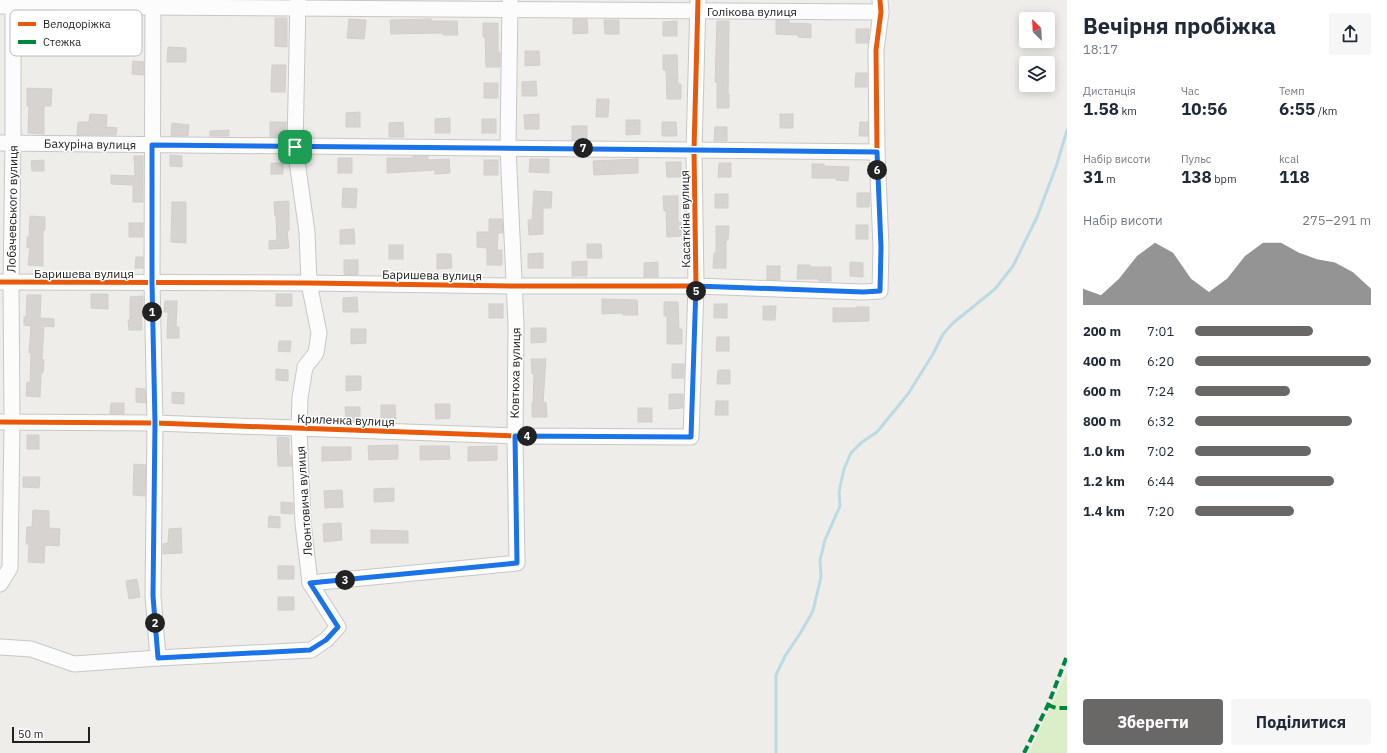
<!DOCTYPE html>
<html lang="uk">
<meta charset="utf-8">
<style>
:root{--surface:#fff;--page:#f6f6f7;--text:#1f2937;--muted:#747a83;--accent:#696867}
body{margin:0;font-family:"IBM Plex Sans",sans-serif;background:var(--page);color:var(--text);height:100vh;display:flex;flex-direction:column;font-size:15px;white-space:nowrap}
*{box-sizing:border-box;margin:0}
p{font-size:13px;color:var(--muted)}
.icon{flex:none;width:22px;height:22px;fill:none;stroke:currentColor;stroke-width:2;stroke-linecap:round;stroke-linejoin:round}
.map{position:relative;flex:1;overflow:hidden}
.panel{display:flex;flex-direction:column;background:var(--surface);width:320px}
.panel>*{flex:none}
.needle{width:26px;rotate:336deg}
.tools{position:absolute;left:1019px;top:12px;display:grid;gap:8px}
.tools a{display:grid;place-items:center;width:36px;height:36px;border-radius:4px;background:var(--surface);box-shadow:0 2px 10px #0003;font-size:20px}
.scale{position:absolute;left:12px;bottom:10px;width:78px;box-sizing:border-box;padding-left:4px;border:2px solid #212121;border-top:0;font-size:11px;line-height:14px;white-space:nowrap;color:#212121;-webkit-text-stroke:3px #fff;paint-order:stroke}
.pin{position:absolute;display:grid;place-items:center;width:34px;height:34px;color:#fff;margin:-17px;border-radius:8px;box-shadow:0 2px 6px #0006}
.km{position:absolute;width:20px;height:20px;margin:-10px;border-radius:50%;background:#222;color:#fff;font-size:11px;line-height:20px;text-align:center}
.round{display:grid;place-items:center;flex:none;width:42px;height:42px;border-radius:4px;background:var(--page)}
.headline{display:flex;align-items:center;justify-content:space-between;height:68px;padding:0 16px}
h1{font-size:22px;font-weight:700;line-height:30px}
.stats{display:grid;grid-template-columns:repeat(3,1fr);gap:6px;height:68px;padding:4px 16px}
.stats div{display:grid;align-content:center}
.stats b{font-size:17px;font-weight:700}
.stats small{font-size:11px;font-weight:400}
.stats p{font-size:11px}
.chart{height:112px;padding:8px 16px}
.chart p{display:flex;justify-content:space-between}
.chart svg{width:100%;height:72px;margin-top:4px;fill:var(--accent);opacity:.7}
.primary-button{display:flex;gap:8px;margin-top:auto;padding:8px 16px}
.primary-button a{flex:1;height:46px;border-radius:4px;background:var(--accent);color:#fff;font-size:16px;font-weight:700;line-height:46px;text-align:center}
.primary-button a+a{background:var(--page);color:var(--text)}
ul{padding:0 16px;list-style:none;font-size:13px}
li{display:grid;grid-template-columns:64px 48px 1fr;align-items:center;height:30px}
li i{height:10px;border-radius:5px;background:var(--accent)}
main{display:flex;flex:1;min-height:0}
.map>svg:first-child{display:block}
.grass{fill:#dbeec7}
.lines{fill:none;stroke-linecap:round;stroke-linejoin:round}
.stream{stroke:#bbdae4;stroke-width:3}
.building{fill:#d6d3d1;stroke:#d2cfcb}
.minor-casing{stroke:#c8c7c6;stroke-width:17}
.minor{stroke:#fdfcfc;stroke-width:15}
.quiet{stroke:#00873e;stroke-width:4;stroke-dasharray:8 4;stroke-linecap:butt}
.cycleway-casing{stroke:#fff;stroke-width:8}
.cycleway{stroke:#e8590c;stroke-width:5}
.route-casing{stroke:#fff;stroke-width:8}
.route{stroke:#1a73e8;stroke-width:5}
.labels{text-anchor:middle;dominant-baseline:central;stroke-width:3;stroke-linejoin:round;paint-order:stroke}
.street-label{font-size:12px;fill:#212121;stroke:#fff}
.key{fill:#fff;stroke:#bcbcbc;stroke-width:1}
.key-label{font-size:11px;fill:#212121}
</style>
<main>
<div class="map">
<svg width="1067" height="753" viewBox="0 0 1067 753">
<rect width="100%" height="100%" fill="#efedea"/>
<polygon class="grass" points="1067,672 1067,753 1029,753"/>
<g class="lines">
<polyline class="stream" points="776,753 776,675 785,656 801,632 813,611 821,577 820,560 825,540 840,506 839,492 844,469 851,453 862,442 877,432 908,394 933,354 943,334 953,323 995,289 1013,266 1037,217 1057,164 1067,130"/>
</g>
<g class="building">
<polygon points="275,18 287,18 287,47 275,46"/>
<polygon points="349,19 366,20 364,39 347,38"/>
<polygon points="431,19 431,21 457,21 458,35 443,35 443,33 391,34 390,20"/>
<polygon points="573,19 587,19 588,33 573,34"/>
<polygon points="604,20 619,20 619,34 605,34"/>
<polygon points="776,20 789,20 789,23 811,24 811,38 798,37 798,35 776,34"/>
<polygon points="677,21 677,36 663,36 663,22"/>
<polygon points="717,21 729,21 728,94 729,94 729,108 717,108 717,82 715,82"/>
<polygon points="483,23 498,23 498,52 500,52 500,67 486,67 485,37 483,37"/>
<polygon points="856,29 869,29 868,43 856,43"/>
<polygon points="168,47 186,48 186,62 167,62"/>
<polygon points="525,51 539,51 540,65 525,66"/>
<polygon points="663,55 677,55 678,84 681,84 681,99 667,99 666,70 663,70"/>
<polygon points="133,61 144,62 144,75 132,74"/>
<polygon points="272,65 286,65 285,92 271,92"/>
<polygon points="856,73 867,73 867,87 855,87"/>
<polygon points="536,81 537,96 522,96 522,82"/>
<rect x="484" y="83" width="14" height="15"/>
<polygon points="27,88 52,89 51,106 44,106 44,134 28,133 29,106 27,106"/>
<polygon points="597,99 609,99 608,117 596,117"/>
<polygon points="360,112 360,127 346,127 346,113"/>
<polygon points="90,114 107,115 106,127 117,128 116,135 77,135 78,122 89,122"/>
<polygon points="539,114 539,129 525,129 524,115"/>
<rect x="780" y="114" width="13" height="14"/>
<polygon points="450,118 450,133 435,133 435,119"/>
<rect x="482" y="119" width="14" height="14"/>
<polygon points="626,120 640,120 640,134 626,135"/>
<rect x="270" y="122" width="16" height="15"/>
<polygon points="403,122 404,137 389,137 389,123"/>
<polygon points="662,122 676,122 677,136 662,136"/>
<polygon points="860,122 868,122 868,136 859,136"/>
<polygon points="172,123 189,125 188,136 171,136"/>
<rect x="572" y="126" width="15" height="14"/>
<polygon points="715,127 727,127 727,141 714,141"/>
<polygon points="229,130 229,136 210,136 210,131"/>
<polygon points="170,155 182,156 182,167 170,166"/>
<polygon points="134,156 143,156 143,202 133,202 133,185 111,184 111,175 135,176"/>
<polygon points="413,156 428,156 428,160 449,159 450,173 435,174 435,170 387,173 387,158 413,158"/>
<rect x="338" y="158" width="14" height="15"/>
<polygon points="530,159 549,159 549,173 529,172"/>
<polygon points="638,159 638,173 594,175 593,161"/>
<polygon points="44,160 44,171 32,171 31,161"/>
<rect x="484" y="160" width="14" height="15"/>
<polygon points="666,162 681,162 681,177 667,177"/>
<rect x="271" y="163" width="12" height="11"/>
<polygon points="719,163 731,163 731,177 718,177"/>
<polygon points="812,164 824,164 824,166 849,167 848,181 836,180 836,178 812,178"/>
<polygon points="343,188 357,189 356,208 342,207"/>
<polygon points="534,191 552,192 551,208 543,208 543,234 529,235 528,220 532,220"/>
<polygon points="857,193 870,193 869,207 857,207"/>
<rect x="715" y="194" width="13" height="14"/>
<polygon points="663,196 678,196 678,222 681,222 681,236 667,237 666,211 664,211"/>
<polygon points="289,201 289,230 287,231 289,248 269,249 269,241 277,240 276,216 275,216 274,202"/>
<polygon points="172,202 186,202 186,243 171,242"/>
<polygon points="30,216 45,217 45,230 43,230 43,266 28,265 30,247 27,248 27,237 29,237"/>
<polygon points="489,219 502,219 503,233 498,233 497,250 502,250 502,265 487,265 487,248 477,247 477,232 489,232"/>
<rect x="129" y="223" width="14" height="14"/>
<rect x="856" y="225" width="12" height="14"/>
<polygon points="716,226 729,226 728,240 726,240 726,268 713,268 714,253 716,253"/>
<polygon points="354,229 355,244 340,244 340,230"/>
<polygon points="587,244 601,244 602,258 587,258"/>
<rect x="389" y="245" width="14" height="14"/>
<polygon points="543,253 543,268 528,268 528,254"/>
<polygon points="437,254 451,254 452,268 437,269"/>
<polygon points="136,257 143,257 143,268 135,268"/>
<polygon points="344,260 358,260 358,275 344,274"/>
<polygon points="587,261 587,276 572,276 572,262"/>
<polygon points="658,262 658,277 644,277 644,263"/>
<polygon points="850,262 863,263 863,277 850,276"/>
<polygon points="798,265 810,265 810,267 831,267 831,281 819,281 819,279 797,279"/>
<rect x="767" y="266" width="13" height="14"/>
<polygon points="91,294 108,294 108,309 91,308"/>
<rect x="276" y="294" width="16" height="12"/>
<polygon points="27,295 41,295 40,318 54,319 54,327 44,326 42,359 44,360 43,373 41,373 40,397 26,396 27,382 30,383 31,353 29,353 31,326 24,325 24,317 26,317"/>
<polygon points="143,296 143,307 141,307 142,330 129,330 128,320 130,320 130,297"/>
<polygon points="357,297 358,312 343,312 343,298"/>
<polygon points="602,299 637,300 638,315 623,315 623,313 602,314"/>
<polygon points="165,301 177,301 176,327 179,327 179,338 167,338 168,312 164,312"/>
<polygon points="664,302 678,302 679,329 682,329 682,344 667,344 667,316 664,316"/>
<rect x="489" y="304" width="14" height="14"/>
<rect x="714" y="304" width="13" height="14"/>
<polygon points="763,306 776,306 775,320 763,320"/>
<polygon points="856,307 869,307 869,321 833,322 833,308 856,308"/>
<polygon points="531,328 546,328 546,342 531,343"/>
<polygon points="351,329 366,329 366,343 351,344"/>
<polygon points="717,337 729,337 729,351 716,351"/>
<polygon points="279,341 291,341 290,352 278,351"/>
<polygon points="531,359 546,359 543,403 546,402 547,417 532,417 532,403 533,403 534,374 532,374"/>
<rect x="672" y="364" width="12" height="14"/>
<polygon points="276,369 288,370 288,381 276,380"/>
<polygon points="718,370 730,370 730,384 717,384"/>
<polygon points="346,376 361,376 361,390 346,391"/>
<polygon points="136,388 145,389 146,403 136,402"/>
<polygon points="172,392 184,393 184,404 172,403"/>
<polygon points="669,394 683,394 683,408 669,409"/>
<polygon points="716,401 728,401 728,415 715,415"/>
<polygon points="111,403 124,403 124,414 110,414"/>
<polygon points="435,404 450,404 450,418 436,419"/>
<polygon points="381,405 395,405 396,419 381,419"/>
<polygon points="345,407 360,407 360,421 346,421"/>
<rect x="638" y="408" width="14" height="14"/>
<rect x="27" y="435" width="12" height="14"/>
<polygon points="277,437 289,438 289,455 291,455 292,466 278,466"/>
<polygon points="398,445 398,459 369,460 368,446"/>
<polygon points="420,446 449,446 450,459 420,460"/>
<polygon points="497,446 497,460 468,461 468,447"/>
<polygon points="322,447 351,447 351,460 322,461"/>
<polygon points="134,464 146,465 145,496 133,495"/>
<polygon points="23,477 40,477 39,488 23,487"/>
<polygon points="394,488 394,501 374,502 374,489"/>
<polygon points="342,490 343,507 325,508 324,491"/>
<polygon points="281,502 293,503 293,514 281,513"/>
<polygon points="33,510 49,511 49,528 60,529 59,546 45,545 44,563 28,562 29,544 26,544 27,527 32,527"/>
<polygon points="269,516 280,517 280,528 268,527"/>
<polygon points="341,523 342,540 324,542 323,524"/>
<polygon points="181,528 182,553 163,554 163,544 168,543 169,529"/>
<polygon points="371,530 408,531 408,543 371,543"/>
<rect x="278" y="566" width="16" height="13"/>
<polygon points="137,579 140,597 129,599 126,581"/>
<rect x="278" y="597" width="16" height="13"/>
</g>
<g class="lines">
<g class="minor-casing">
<g id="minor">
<polyline points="153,0 152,283 155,423 153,596 158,658"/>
<polyline points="0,6 881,12"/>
<polyline points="0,143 877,152"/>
<polyline points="0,282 309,283 515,286 696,286 863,292 880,291 881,247 877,152 876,50 881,12 880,0"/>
<polyline points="0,422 155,423 515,436 691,437 696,286 694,150 698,0"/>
<polyline points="310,583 517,563 515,436 516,325 508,148 510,1"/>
<polyline points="0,584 10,568 12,422 11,283 13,143 13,0"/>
<polyline points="0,647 31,649 74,664 158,658 311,650 326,640 338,627 310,583 303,523 299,428 300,398 305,367 316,353 319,333 309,283 307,232 295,147 298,0"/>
</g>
</g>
<use href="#minor" class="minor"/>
<g class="quiet">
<polyline points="1048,705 1056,708 1067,708"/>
<polyline points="1024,753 1048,705 1067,656"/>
</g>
<g class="cycleway-casing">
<g id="cycleway">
<polyline points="0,282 309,283 515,286 696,286 863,292 880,291 881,247 877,152 876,50 881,12 880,0"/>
<polyline points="0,422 155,423 515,436 691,437 696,286 694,150 698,0"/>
</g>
</g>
<use href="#cycleway" class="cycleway"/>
</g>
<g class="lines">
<g class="route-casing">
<polygon id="route" points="152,145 694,150 877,152 881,247 880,291 863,292 696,286 691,437 515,436 517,563 310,583 338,627 326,640 310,650 158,658 153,596 155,423 152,283"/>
</g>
<use href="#route" class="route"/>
</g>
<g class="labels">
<g class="street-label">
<text x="752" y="11">Голікова вулиця</text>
<text transform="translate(90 144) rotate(1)">Бахуріна вулиця</text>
<text transform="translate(12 209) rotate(-89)">Лобачевського вулиця</text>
<text transform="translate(685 219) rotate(-91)">Касаткіна вулиця</text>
<text x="84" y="273">Баришева вулиця</text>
<text transform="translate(432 275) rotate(1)">Баришева вулиця</text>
<text transform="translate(515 373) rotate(-89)">Ковтюха вулиця</text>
<text transform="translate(346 420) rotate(2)">Криленка вулиця</text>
<text transform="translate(304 501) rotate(-94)">Леонтовича вулиця</text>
</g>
</g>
<rect x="10" y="10" width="132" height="46" rx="6" class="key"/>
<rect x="18" y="22" width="18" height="4" fill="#e8590c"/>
<rect x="18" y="40" width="18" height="4" fill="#00873e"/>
<g class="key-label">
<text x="43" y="28">Велодоріжка</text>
<text x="43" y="46">Стежка</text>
</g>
</svg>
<div class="tools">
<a><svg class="needle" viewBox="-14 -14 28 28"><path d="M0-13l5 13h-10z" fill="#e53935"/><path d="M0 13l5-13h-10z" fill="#747a83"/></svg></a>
<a><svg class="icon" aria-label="layers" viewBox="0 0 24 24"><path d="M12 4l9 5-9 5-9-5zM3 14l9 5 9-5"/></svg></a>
</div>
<div class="scale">50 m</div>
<div class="pin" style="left:295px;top:147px;background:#1e9e55"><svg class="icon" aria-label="arrive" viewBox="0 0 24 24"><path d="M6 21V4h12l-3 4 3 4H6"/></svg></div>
<b class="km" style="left:152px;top:312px">1</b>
<b class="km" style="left:155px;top:623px">2</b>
<b class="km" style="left:345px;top:580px">3</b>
<b class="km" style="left:527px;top:436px">4</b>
<b class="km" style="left:696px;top:291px">5</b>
<b class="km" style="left:877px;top:170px">6</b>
<b class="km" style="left:583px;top:148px">7</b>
</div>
<section class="panel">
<div class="headline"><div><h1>Вечірня пробіжка</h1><p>18:17</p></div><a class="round"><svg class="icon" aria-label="share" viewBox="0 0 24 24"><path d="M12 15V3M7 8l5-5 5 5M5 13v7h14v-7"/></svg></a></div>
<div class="stats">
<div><p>Дистанція</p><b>1.58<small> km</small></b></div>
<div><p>Час</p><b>10:56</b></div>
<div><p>Темп</p><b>6:55<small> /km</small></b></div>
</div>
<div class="stats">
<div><p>Набір висоти</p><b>31<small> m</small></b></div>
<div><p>Пульс</p><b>138<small> bpm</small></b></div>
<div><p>kcal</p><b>118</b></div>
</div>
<div class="chart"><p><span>Набір висоти</span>275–291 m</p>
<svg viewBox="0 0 160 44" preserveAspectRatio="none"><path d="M0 44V34L10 38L20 28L30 14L40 6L50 12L60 28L70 36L80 28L90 14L100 6L110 6L120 12L130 16L140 18L150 24L160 34V44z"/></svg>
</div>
<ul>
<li><b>200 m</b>7:01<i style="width:67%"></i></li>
<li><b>400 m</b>6:20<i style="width:100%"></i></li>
<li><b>600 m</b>7:24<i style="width:54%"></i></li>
<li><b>800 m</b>6:32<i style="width:89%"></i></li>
<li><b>1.0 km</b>7:02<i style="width:66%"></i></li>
<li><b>1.2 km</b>6:44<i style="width:79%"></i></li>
<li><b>1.4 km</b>7:20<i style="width:56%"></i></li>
</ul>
<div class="primary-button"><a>Зберегти</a><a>Поділитися</a></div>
</section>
</main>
